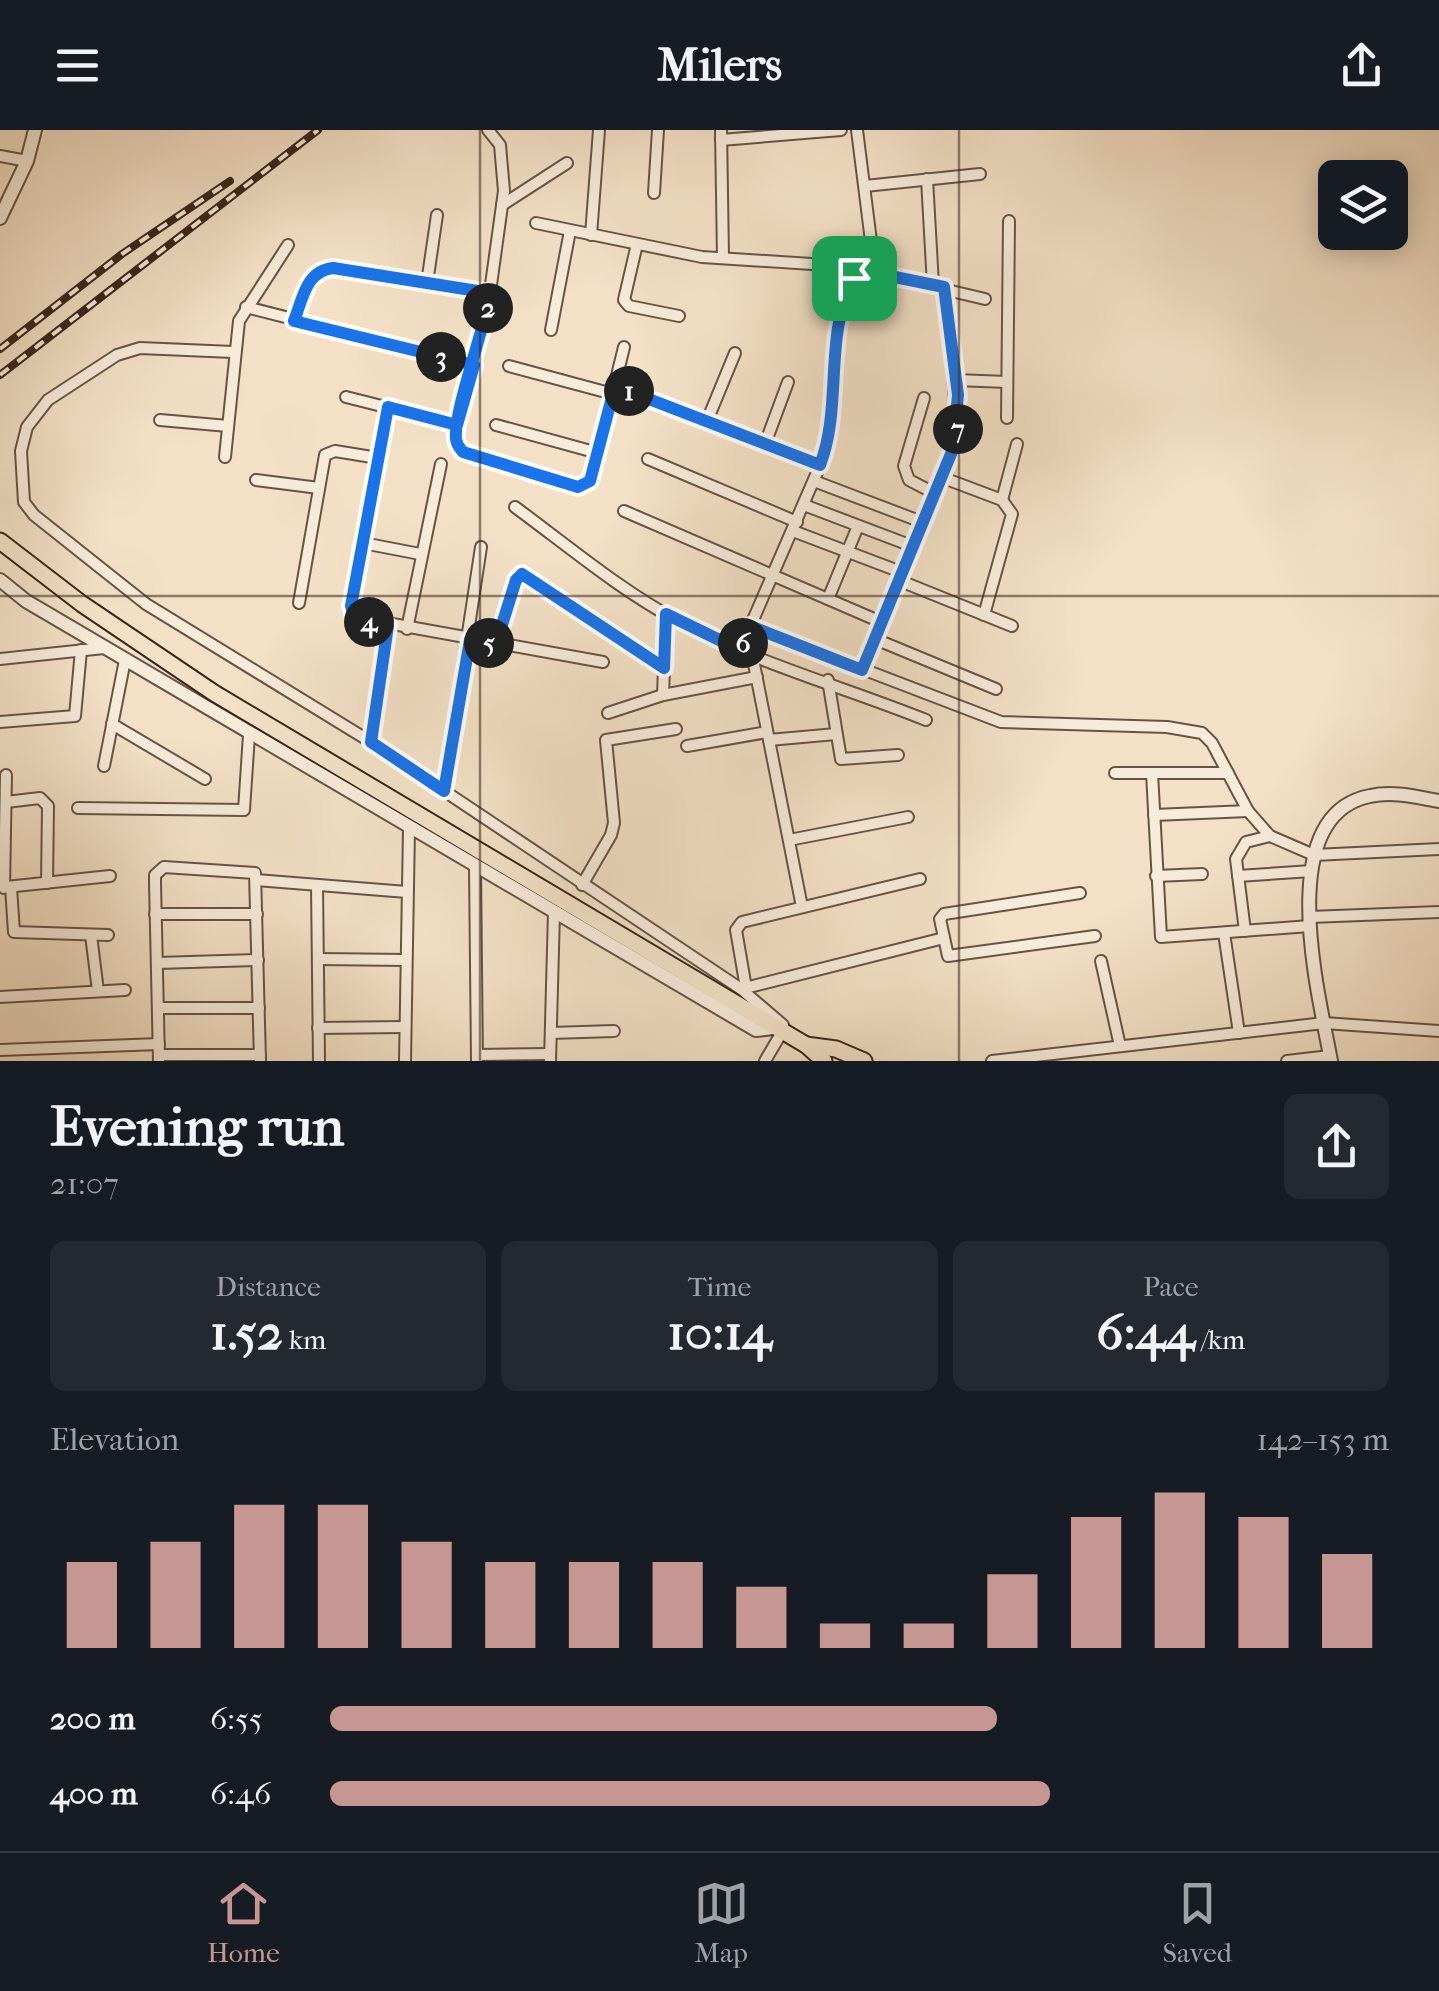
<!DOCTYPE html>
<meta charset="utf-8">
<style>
:root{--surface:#171b24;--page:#242831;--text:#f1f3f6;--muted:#9ea1a6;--line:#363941;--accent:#c59692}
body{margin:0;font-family:"IM FELL French Canon",serif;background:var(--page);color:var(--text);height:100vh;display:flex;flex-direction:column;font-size:38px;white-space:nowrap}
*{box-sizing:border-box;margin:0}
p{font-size:32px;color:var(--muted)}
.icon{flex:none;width:55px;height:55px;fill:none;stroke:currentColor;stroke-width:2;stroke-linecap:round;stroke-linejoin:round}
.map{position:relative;height:931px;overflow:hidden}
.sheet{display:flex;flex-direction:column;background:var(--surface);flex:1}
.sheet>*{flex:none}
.controls{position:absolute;left:1318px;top:30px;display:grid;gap:20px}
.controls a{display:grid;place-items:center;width:90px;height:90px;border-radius:15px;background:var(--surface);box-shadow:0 5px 25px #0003;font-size:50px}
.pin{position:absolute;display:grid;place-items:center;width:85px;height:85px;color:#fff;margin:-42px;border-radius:20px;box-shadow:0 5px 15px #0006}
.km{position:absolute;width:50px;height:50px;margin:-25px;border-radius:50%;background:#222;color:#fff;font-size:28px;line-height:50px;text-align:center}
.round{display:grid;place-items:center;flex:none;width:105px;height:105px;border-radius:15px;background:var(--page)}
.headline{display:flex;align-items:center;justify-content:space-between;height:170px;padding:0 50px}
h1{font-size:55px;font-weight:800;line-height:75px}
.figures{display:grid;grid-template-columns:repeat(3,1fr);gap:15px;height:170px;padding:10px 50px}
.figures div{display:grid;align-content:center;border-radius:15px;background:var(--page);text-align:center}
.figures b{font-size:50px;font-weight:800}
.figures small{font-size:28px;font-weight:400}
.figures p{font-size:28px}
.chart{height:280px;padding:20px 50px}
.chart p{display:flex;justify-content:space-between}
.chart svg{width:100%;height:180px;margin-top:10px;stroke:var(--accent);stroke-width:6}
ul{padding:0 50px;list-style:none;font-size:32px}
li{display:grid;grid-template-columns:160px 120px 1fr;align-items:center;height:75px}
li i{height:25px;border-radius:12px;background:var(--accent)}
header{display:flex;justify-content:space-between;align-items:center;height:130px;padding:0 50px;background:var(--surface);font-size:45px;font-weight:800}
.tabs{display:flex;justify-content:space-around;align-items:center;height:140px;border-top:2px solid var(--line);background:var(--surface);font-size:28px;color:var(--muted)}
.tabs a{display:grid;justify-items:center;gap:5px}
.tabs .active{color:var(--accent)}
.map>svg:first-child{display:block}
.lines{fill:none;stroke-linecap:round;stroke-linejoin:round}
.minor-casing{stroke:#675346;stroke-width:14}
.tertiary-casing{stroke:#675346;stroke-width:16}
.primary-casing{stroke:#38241b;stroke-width:19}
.minor{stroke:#f7ebda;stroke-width:10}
.tertiary{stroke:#f7ebda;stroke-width:12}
.primary{stroke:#f3e0c6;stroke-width:15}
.rail-casing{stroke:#38241b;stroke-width:8}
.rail{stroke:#f7ebda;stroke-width:4;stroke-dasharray:11;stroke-linecap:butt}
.route-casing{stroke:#fff;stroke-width:20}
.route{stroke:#1a73e8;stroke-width:12}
.grid{fill:none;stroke:#38241b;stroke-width:2.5;stroke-opacity:0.55}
</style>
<header><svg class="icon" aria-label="menu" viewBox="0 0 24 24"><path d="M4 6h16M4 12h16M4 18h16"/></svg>Milers<svg class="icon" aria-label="share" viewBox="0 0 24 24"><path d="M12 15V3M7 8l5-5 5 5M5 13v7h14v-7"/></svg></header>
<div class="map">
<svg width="1439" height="931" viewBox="0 0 1439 931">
<rect width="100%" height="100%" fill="#f3e0c6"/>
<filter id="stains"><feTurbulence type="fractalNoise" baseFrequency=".002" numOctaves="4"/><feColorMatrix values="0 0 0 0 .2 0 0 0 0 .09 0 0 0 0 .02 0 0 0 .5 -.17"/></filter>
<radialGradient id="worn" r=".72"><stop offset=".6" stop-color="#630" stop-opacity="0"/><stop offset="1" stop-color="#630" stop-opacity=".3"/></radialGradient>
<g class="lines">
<g class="minor-casing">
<g id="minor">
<polyline points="488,0 500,15 504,61 486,191 457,295 456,309 463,322 585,356 594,340 624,217"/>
<polyline points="721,0 723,127"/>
<polyline points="857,0 875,143"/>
<polyline points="721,10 841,0"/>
<polyline points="0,26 27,31"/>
<polyline points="927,49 933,155"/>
<polyline points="865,56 980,44"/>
<polyline points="654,63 658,0"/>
<polyline points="502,75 567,33"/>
<polyline points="536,93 702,127 827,135 854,147"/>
<polyline points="591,105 599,0"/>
<polyline points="637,114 624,170 629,176 679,186"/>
<polyline points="427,153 437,85"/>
<polyline points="246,177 474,235"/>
<path d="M294,191C303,168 306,141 333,138L490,163"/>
<polyline points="551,200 570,101"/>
<polyline points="233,222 140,218 117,225 48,270 27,297 21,321 24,372 34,385 146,474 371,612 741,859 783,895"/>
<polyline points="509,236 613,264"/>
<polyline points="956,250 1007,252"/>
<polyline points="615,256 820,335"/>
<polyline points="346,267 457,295"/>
<polyline points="924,268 904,336 909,350 934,363"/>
<polyline points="388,277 351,476 354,487 603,532"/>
<polyline points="1007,288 1009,91"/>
<polyline points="160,290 228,296"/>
<polyline points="707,291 735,223"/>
<polyline points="496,295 598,323"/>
<polyline points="765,314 788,252"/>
<polyline points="225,327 239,191 288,115"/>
<polyline points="648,329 797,392"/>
<polyline points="941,347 1002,370 1012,384 984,485"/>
<polyline points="256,350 319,358"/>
<polyline points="814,351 922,392"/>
<polyline points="1002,370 1017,314"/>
<polyline points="804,375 912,416"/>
<path d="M515,377C568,416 620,460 678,491C755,533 844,557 926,590"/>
<polyline points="624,381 881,492"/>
<polyline points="793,401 901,442"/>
<polyline points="363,413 420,424"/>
<polyline points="898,450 1012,496"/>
<polyline points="828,469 858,396"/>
<polyline points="299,473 325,325 335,321 378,328"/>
<polyline points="750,496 1001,592 1167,597 1202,603 1212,613 1248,681 1270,706 1314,725 1439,719"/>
<polyline points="407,499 441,334"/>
<polyline points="875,509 996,559"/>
<polyline points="496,514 516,450 522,444 664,538"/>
<polyline points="740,520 825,324 839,193 854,147 875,143 985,169"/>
<polyline points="752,524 802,777"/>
<polyline points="0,529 104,518"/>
<polyline points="863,540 958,303 945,157"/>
<polyline points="828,550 841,629 898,625"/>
<polyline points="663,565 666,484"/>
<polyline points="608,583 663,565 757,547"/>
<polyline points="0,592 75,586 81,520"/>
<polyline points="112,594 205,649"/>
<polyline points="769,610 836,604"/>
<polyline points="371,612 387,496"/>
<polyline points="687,616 767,602"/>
<polyline points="104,636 125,530"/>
<polyline points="1115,643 1228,643"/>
<polyline points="1152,643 1161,807 1310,796"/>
<polyline points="444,661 481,417"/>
<polyline points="6,672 40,668 48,676 47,753"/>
<polyline points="78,678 244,680 249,605"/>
<polyline points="1154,685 1248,681"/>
<polyline points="789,710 908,687"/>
<polyline points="475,737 477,931"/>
<polyline points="1156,746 1202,744"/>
<polyline points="1238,746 1312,741"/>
<polyline points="256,750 407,762"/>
<polyline points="317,755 319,931"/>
<polyline points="582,755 611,705 614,693 606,610 676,599"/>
<polyline points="6,757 110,746"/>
<polyline points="11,757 14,802 108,805"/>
<polyline points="4,758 6,645"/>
<polyline points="1080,763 944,784 940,789 948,826 1095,806"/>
<polyline points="155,784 257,784"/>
<polyline points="1310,787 1439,782"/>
<polyline points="1245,801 1236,729 1246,712 1270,706"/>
<polyline points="1224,803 1239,903"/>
<polyline points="91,805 98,861"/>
<polyline points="318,829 406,830"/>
<polyline points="1101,831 1120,916"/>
<polyline points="157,833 258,830"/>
<polyline points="746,858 736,800 742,792 920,749"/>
<polyline points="741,859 944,808"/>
<polyline points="0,867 125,860"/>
<polyline points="158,878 259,878"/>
<polyline points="318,898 405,897"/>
<polyline points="551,903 614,901"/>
<polyline points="0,920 159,914"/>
<polyline points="159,925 260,925"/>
<polyline points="477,925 550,924"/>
<polyline points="159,931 155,753 155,745 164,737 255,743 260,931"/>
<polyline points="405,931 409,699"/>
<polyline points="550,931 554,782"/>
<polyline points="765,931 782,902"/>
<polyline points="992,931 1324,893 1439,901"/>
<polyline points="1287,931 1330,926"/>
</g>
</g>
<g class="tertiary-casing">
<g id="tertiary">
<polyline points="0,88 27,31 35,0"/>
<polyline points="0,450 26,471 756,900 774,898"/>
<path d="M1331,931C1319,865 1272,685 1370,666C1393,661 1416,667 1439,671"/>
</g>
</g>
<g class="primary-casing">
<g id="primary">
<polyline points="0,411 82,474 214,563 806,915 824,931"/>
<polyline points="806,915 836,919 864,931"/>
</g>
</g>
<use href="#minor" class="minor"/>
<use href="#tertiary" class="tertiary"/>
<use href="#primary" class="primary"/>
<g class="rail-casing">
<g id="rail">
<polyline points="0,219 122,124 230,51"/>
<polyline points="0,245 318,0"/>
</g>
</g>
<use href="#rail" class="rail"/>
</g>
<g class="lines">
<g class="route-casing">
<path id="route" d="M854,148C823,205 843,276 820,335L615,256L590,351L578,357L463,322C459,317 457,316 456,309C453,282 485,199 490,163L333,138C306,141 303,168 294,191L474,235L457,295L388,277L351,476L354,487L388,496L371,612L444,661L470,510L496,514L516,450L522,444L664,538L666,484L740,520L750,496L862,540L953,319L958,265L944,157L875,143L854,148"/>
</g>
<use href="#route" class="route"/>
</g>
<path class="grid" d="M480,0V931M959,0V931M0,466H1439"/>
<rect width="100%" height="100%" filter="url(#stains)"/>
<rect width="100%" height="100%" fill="url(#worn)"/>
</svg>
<div class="controls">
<a><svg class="icon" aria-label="layers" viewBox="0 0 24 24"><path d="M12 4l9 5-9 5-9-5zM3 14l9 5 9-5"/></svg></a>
</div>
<div class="pin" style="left:854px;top:148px;background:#1e9e55"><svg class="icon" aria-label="arrive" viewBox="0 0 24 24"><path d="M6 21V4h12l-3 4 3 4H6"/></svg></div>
<b class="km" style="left:629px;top:261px">1</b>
<b class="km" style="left:488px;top:178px">2</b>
<b class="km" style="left:441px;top:227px">3</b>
<b class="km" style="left:369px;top:492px">4</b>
<b class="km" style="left:489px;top:513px">5</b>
<b class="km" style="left:743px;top:513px">6</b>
<b class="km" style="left:958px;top:299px">7</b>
</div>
<section class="sheet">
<div class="headline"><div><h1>Evening run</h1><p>21:07</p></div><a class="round"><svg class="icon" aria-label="share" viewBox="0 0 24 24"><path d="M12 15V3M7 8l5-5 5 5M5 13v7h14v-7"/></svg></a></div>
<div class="figures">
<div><p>Distance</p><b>1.52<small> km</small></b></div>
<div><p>Time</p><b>10:14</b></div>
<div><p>Pace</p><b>6:44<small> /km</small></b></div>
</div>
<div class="chart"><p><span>Elevation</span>142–153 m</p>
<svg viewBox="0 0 160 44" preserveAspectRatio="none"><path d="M5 44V23M15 44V18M25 44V9M35 44V9M45 44V18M55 44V23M65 44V23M75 44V23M85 44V29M95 44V38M105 44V38M115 44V26M125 44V12M135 44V6M145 44V12M155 44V21"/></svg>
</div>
<ul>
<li><b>200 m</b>6:55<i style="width:63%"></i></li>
<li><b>400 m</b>6:46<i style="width:68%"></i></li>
</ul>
</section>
<nav class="tabs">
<a class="active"><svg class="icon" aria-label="home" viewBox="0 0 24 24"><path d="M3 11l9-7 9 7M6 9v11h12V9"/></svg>Home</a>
<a><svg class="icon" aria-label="map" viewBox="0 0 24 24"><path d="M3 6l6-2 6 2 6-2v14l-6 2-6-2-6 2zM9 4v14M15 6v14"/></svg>Map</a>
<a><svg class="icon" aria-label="saved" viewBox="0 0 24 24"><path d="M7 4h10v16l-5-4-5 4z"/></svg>Saved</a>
</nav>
